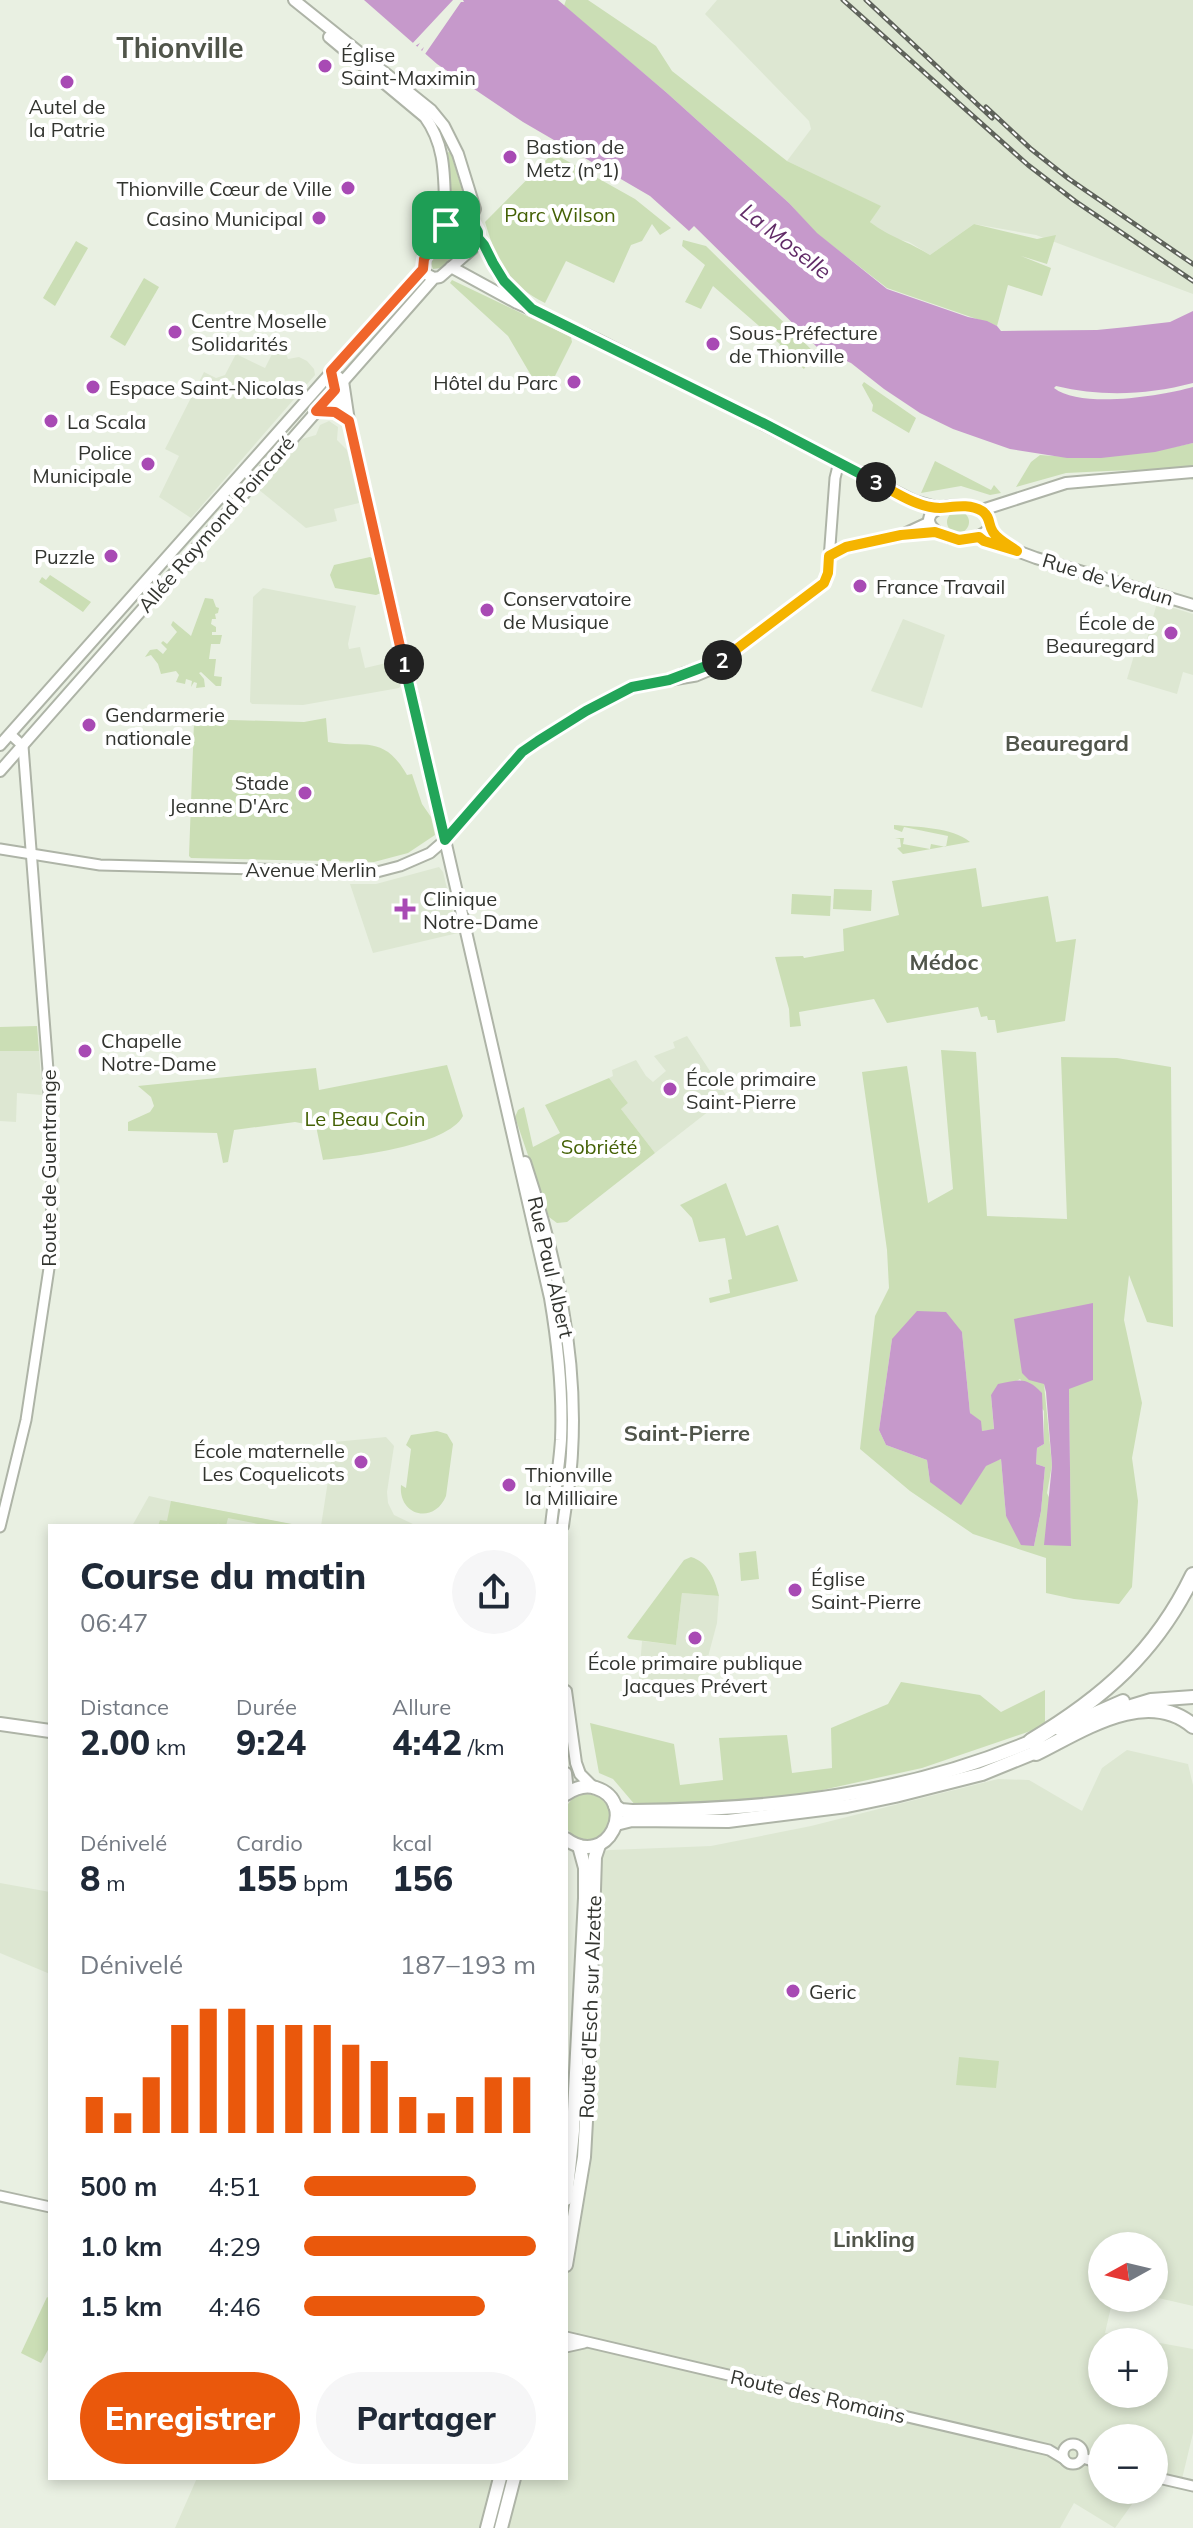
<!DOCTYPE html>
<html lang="fr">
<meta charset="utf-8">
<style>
:root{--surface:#fff;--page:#f6f6f7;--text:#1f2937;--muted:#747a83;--accent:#ea580c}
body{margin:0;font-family:Mulish,sans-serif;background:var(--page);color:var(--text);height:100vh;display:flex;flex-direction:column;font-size:30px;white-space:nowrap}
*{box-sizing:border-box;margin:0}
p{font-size:26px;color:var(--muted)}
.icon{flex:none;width:44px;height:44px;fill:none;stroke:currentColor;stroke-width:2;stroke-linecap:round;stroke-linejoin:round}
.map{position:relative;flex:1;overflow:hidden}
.drawer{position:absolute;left:48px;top:1524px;width:520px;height:956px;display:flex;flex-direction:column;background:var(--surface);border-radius:0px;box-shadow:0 4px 12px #0003}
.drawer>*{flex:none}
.needle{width:52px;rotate:262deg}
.controls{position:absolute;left:1088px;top:2232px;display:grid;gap:16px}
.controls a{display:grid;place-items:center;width:80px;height:80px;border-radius:50%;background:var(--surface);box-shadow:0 4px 12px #0003;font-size:40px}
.pin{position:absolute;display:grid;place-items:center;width:68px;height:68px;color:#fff;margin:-34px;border-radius:16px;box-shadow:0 4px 12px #0006}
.km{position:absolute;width:40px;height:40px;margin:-20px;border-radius:50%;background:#222;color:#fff;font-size:22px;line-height:40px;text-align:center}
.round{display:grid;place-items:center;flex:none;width:84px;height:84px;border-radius:42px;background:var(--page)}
.summary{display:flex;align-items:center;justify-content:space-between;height:136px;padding:0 32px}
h1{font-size:36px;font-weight:800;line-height:60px}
.figures{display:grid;grid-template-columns:repeat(3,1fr);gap:12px;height:136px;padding:8px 32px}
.figures div{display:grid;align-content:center}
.figures b{font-size:34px;font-weight:800}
.figures small{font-size:22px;font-weight:400}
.figures p{font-size:22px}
.chart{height:224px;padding:16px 32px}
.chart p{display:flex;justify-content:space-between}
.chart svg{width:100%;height:144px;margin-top:8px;stroke:var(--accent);stroke-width:6}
.button{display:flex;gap:16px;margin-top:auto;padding:16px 32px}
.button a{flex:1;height:92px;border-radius:48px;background:var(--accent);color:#fff;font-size:32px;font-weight:800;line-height:92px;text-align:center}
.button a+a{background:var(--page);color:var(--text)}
ul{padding:0 32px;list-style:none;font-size:26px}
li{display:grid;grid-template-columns:128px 96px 1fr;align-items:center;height:60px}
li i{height:20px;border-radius:10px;background:var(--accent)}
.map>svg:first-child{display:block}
.built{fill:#dde7d2;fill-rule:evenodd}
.green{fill:#cbdeb5;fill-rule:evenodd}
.water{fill:#c699cb}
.pier{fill:#e9f0e2}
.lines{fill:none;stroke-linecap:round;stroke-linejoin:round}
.tertiary-casing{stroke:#aeb4a7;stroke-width:13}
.secondary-casing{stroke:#aeb4a7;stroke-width:14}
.primary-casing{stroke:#aeb4a7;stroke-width:16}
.motorway-casing{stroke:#aeb4a7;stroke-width:18}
.tertiary{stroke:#fff;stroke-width:9}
.secondary{stroke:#fff;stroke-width:10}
.primary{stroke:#fff;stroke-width:12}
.motorway{stroke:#fff;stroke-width:14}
.rail-casing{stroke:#5f635b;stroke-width:5}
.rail{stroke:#fff;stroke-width:2;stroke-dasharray:6;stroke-linecap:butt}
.split-1-casing{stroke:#fff;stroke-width:16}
.split-2-casing{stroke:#fff;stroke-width:16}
.split-3-casing{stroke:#fff;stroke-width:16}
.split-4-casing{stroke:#fff;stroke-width:16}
.split-1{stroke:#f0652b;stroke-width:10}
.split-2{stroke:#22a559;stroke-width:10}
.split-3{stroke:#f5b400;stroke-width:10}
.split-4{stroke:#22a559;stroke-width:10}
.poi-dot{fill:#a84ab4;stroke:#fff;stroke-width:3}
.labels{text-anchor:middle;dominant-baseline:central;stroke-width:8;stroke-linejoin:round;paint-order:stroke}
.poi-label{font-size:20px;fill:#32342f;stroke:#fff;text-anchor:start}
.park-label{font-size:20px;fill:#446105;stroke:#fff}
.street-label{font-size:20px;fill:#32342f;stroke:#fff}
.water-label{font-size:22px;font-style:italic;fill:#602a66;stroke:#fff}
.neighbourhood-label{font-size:22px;font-weight:bold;fill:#50554a;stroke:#fff}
.district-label{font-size:28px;font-weight:bold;fill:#50554a;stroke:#fff}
</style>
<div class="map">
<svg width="1193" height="2528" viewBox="0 0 1193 2528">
<rect width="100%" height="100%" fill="#e9f0e2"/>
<g class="built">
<polygon points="717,0 1193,0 1193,294 1036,235 974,224 930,255 909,242 889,237 870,222 880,206 787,161 811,129 809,121 705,14"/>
<polygon points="277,344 284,348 288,359 299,357 307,361 314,369 315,375 191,518 159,497 179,456 165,449 201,378 204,372 216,378 225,375 236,354 265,368"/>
<polygon points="329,421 338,427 337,440 347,450 359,503 334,509 337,521 306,528 258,489 302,439 316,435 320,425"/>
<polygon points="263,588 356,606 348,644 349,649 360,647 365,668 395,661 401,685 399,688 303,705 252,704 250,702 253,597"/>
<polygon points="1157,603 1193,614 1193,675 1183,672 1177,694 1127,679 1135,652 1143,653"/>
<polygon points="903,619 945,635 922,708 871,691"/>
<polygon points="439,867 443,872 458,933 373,953 350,884 376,884"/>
<polygon points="687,1036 727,1097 655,1153 621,1109 628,1103 609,1078 613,1076 612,1070 636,1060 646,1076 653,1082 666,1071 654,1056 675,1048 673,1042"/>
<polygon points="0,1051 39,1051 42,1095 17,1093 16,1122 0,1121"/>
<polygon points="386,1437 394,1446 387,1492 388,1503 394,1515 417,1526 321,1526 334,1442"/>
<polygon points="149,1496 171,1501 300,1526 132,1526"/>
<polygon points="682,1593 719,1596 717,1623 705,1668 704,1685 639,1680 642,1641 676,1645"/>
<path d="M1127,1750L1188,1764L1193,1785V2306L1154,2297V2246H1102V2298H1113L1105,2333L1193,2349V2433L1182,2479L1154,2481V2438H1102V2490H1142L1115,2528L1074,2503L1060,2528H175L197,2478H566V2115L573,2023L579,1877L575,1852L587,1853L610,1850L711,1846L811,1826L998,1779L1029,1780L1082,1811L1102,1768ZM1102,2342H1154V2394H1102Z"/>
<polygon points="0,1883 50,1892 50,1974 0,1953"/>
</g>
<g class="green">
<path d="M566,0H588L656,46L672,71L787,161L881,206L870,222C891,238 908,241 930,255L974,224L1037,239L1056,235L1047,264L1021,256L1051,268L1042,296L1008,285L997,326L887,288L816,233L789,203L667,93L564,6Z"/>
<polygon points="448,152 451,153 467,206 466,211 451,211"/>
<path d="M553,153L635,199L671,228L660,235L652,224L642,241L631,245L614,283L566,261L545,303C507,284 497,262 485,222Z"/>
<polygon points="461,224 470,230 470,238 441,268 433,269 430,261 454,228"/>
<polygon points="683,240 706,246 820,358 811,358 804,369 796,362 794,364 776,355 780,344 713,286 701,309 685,302 705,265 682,246"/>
<polygon points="76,241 88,248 55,306 43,298"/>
<polygon points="144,278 159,287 125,346 110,337"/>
<polygon points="452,280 571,337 572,342 546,394 542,394 508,336 450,283"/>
<polygon points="864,382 916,418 909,433 872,411 873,405 862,385"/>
<path d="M1193,443V480L1165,469L1107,471L1066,473L1016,487L1031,462L1040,455C1093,460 1142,454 1193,443Z"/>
<polygon points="935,461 991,490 994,485 1001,493 990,495 961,486 921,493"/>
<circle cx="958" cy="522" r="11"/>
<polygon points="370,557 376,560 382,588 381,593 376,595 335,588 330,575 334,565"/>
<polygon points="50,575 91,602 83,612 39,582 42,577 46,580"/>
<polygon points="205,598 213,599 216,607 219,608 218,613 215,614 216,619 212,619 211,624 216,627 216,632 212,632 212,635 222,635 220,644 211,644 209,659 216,659 214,676 222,677 221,686 216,686 201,672 199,673 204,679 205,687 196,688 197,683 194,682 191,687 192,681 186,679 185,684 176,682 179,675 176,671 161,674 158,664 151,655 145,657 150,650 157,649 163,654 167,649 161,643 163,641 167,644 177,632 171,625 173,621 191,636"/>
<path d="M326,718L328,742C363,749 383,733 407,775L412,774L422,804L431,817L435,835L408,853L374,862L191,858L189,856L194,722L196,719L304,722Z"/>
<path d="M894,825C917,827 952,827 970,842L903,854L897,848L901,847L900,839L895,838H904L903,844L930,849L931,844L946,847L948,836L904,827L902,832L894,829Z"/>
<polygon points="976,868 982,907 1048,896 1056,942 1076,939 1065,1021 997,1033 995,1020 988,1020 987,1016 981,1017 978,1007 887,1023 874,999 799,1012 801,1026 790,1027 789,1009 775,957 803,956 804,958 844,951 843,929 899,915 892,881"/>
<polygon points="834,889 872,890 871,911 833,909"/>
<polygon points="792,894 831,896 830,916 791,914"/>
<polygon points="37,1026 39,1051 0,1051 0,1027"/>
<path d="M941,1050L976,1052L987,1216L1067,1219L1061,1057L1117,1058L1171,1067L1173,1327L1147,1322L1129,1275L1124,1320L1142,1403L1132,1458L1138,1501L1132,1587L1119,1604L1074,1599L1046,1593V1558L973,1534L910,1491L860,1449L875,1316L889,1288L887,1250L862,1072L907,1066L928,1203L953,1189ZM962,1332L970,1413L982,1431L994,1430L991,1395L1020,1379L1044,1411V1444L1037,1448L1036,1464L1045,1467L1041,1511L1034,1546L1006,1516L1001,1459L930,1482L927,1460L886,1445L879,1430L892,1339ZM1044,1384L1069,1388L1071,1546L1047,1493L1052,1465Z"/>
<path d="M447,1065L463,1116C447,1146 355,1156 323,1160L316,1126L295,1122L234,1130L228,1162L223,1163L217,1133L128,1131V1122L150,1112L154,1106L151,1097L138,1086L316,1068L319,1090Z"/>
<polygon points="609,1078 628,1103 621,1109 655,1153 567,1222 557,1223 549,1217 515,1117 518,1110 524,1107 533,1147 560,1133 545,1105"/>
<polygon points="726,1183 746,1236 778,1225 798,1281 710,1303 709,1298 730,1293 728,1280 732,1279 725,1238 699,1242 692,1218 680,1205"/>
<path d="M437,1431L447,1434L453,1444L446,1496C434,1525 398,1516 401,1485L406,1488L411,1449L406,1445L411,1435Z"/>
<polygon points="171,1501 297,1525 297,1526 268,1526 228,1518 226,1526 219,1526 218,1523 217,1526 158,1526 160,1520 167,1521"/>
<polygon points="756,1551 759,1579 741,1581 739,1553"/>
<path d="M691,1557C708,1562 715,1579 719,1596L682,1593L676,1645L629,1639L627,1637L684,1560Z"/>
<polygon points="901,1682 980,1695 1001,1712 1045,1690 1045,1726 922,1768 795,1796 636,1806 613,1779 599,1773 590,1723 674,1744 680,1785 723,1780 719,1738 787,1735 792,1773 832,1768 831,1728 888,1704"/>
<circle cx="587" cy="1817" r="23"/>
<polygon points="959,2057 999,2061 996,2088 956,2085"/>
<polygon points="47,2297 50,2299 50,2346 41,2363 21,2353"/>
</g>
<g class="water">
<path d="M364,0H558L667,93L789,203L817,233L887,289L968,317L987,321L997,326L1001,331L1097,330L1127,327L1170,322L1193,311V383C1147,395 1102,397 1056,386L1054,388C1081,409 1161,396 1193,387V443L1155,452L1101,458H1067L1010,449L953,429L920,413L884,389L851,363L820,350L694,226L689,231L650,196L523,122L437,64Z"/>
<polygon points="1093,1303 1093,1380 1069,1389 1071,1546 1044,1545 1052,1465 1046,1392 1044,1384 1029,1380 1022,1373 1014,1319"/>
<path d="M917,1311L946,1312L962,1332L970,1413L981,1421L982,1431L994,1429L991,1395L998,1384C1019,1380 1026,1376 1042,1393L1044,1444L1037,1448L1036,1464L1045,1467L1041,1511L1034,1546L1021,1545L1006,1516L1001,1459L986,1466L961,1505L930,1482L927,1460L886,1445L879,1430L892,1339Z"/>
</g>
<polygon class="pier" points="453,0 463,0 464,2 461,2 423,57 420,55 424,47 418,53 415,50 420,43 412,48 410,46"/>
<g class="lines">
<g class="tertiary-casing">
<g id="tertiary">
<polyline points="908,535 935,532"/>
<polyline points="829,556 846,547 901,535 929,522"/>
<polyline points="683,673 715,663"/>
<polyline points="0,849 100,865 377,872 400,866 430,853 445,840 522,752 586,711 632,687 696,676 708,671 824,583 828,573 835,478 839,462"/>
<polyline points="0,1527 26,1420 51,1255 52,1173 48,1070 23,746 10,734"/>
<polyline points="0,2196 50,2207"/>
<polyline points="566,2337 1049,2450 1064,2459"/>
<polyline points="566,2347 584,2343"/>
<circle cx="1073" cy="2454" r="10"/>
<polyline points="1083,2458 1102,2464"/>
<polyline points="1154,2477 1193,2486"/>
</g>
</g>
<g class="secondary-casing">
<g id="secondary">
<polyline points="294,0 431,110 444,126 458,154 475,209 470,220"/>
<path d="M329,37L425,117C449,150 443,186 446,225"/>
<polyline points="478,238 484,245 498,273 528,305"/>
<polyline points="451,267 517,303 596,339 914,501 939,508"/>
<path d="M331,371L343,381L349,421L550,1298C558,1345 563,1392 561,1440C559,1469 554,1497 551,1526"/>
<polyline points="333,385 342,417"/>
<path d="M948,506C965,505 991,505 990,528C962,559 897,518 948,506Z"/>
<polyline points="982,510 1066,483 1193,472"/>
<polyline points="979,537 1036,558 1193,605"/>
<polyline points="0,745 423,269"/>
<path d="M0,771L434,278L440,277L472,249L477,242L478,232L470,220L459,217C444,222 420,258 424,273L434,278"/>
<path d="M525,1162C556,1256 578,1354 572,1453C571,1477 566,1502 563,1526"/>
<polyline points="566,1691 576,1763 580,1774 593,1787"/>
<polyline points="566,1773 568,1792"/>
</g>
</g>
<g class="primary-casing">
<g id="primary">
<polyline points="1118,1710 1151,1700 1193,1697"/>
<polyline points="0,1724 50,1731"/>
<polyline points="1059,1729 1123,1701"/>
<path d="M566,1794C575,1788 585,1784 596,1788C639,1802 608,1870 566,1839"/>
<path d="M615,1806L621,1810L632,1811C773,1810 908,1795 1039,1738"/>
<polyline points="616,1824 632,1820 728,1821 847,1806 895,1796 982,1774 1041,1750"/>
<polyline points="566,2199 573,2131 585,1898 585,1868 579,1846"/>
<polyline points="566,2265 584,2157 588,2085 595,1857 599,1845"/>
<polyline points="487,2528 500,2478"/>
<polyline points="501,2528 514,2478"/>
</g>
</g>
<g class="motorway-casing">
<g id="motorway">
<path d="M1031,1741C1103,1698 1156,1652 1193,1575"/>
<path d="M1036,1753C1081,1731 1146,1686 1193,1726"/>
</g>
</g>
<use href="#tertiary" class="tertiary"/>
<use href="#secondary" class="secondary"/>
<use href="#primary" class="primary"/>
<use href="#motorway" class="motorway"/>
<g class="rail-casing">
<g id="rail">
<polyline points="843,0 1028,165 1075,201 1193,281"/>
<polyline points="866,0 992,118"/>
<polyline points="986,107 1031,149 1069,179 1193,264"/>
</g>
</g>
<use href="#rail" class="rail"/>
</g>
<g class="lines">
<g class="split-1-casing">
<polyline id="split-1" points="404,664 349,421 335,412 316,411 335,390 331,371 423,269 424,259 446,225"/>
</g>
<g class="split-2-casing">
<polyline id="split-2" points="404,664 445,840 522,752 538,741 586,711 632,687 669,680 722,660"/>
</g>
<g class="split-3-casing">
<path id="split-3" d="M722,660L824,583L828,573L829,556L846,547L901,535L935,532L959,540L979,537L984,541L1017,551C1009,545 998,540 993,532C988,525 991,517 982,511C969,503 954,507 940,508C918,508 895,492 876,482"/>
</g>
<g class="split-4-casing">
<polyline id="split-4" points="446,225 459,217 473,223 478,232 478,238 484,245 493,263 504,281 532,309 763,423 876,482"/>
</g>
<use href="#split-1" class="split-1"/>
<use href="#split-2" class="split-2"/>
<use href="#split-3" class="split-3"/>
<use href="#split-4" class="split-4"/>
</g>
<g class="poi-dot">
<circle cx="325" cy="66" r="8"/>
<circle cx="67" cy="82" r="8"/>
<circle cx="510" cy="157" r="8"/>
<circle cx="348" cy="188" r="8"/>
<circle cx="319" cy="218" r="8"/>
<circle cx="175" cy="332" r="8"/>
<circle cx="713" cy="344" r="8"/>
<circle cx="574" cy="382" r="8"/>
<circle cx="93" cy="387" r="8"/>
<circle cx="51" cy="421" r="8"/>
<circle cx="148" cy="464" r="8"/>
<circle cx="111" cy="556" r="8"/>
<circle cx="860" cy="586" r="8"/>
<circle cx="487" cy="610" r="8"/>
<circle cx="1171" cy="633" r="8"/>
<circle cx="89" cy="725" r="8"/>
<circle cx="305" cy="793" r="8"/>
<path d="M401 897h8v8h8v8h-8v8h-8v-8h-8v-8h8z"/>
<circle cx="85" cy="1051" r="8"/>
<circle cx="670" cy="1089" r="8"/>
<circle cx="361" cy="1462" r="8"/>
<circle cx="509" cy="1485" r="8"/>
<circle cx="795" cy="1590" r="8"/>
<circle cx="695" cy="1638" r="8"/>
<circle cx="793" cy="1991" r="8"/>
</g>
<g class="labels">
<g class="poi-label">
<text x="341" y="54">Église<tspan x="341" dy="23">Saint-Maximin</tspan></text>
<text x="67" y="106" text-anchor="middle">Autel de<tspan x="67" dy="23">la Patrie</tspan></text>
<text x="526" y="146">Bastion de<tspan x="526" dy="23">Metz (n°1)</tspan></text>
<text x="332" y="188" text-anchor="end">Thionville Cœur de Ville</text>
<text x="303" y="218" text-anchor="end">Casino Municipal</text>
<text x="191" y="320">Centre Moselle<tspan x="191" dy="23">Solidarités</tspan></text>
<text x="729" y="332">Sous-Préfecture<tspan x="729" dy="23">de Thionville</tspan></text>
<text x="558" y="382" text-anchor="end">Hôtel du Parc</text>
<text x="109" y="387">Espace Saint-Nicolas</text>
<text x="67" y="421">La Scala</text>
<text x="132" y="452" text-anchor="end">Police<tspan x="132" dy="23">Municipale</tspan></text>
<text x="95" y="556" text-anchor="end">Puzzle</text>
<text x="876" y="586">France Travail</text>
<text x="503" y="598">Conservatoire<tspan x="503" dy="23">de Musique</tspan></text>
<text x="1155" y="622" text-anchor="end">École de<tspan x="1155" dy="23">Beauregard</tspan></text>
<text x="105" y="714">Gendarmerie<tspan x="105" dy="23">nationale</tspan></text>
<text x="289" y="782" text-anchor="end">Stade<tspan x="289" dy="23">Jeanne D'Arc</tspan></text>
<text x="423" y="898">Clinique<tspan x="423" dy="23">Notre-Dame</tspan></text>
<text x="101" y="1040">Chapelle<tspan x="101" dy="23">Notre-Dame</tspan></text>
<text x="686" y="1078">École primaire<tspan x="686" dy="23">Saint-Pierre</tspan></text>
<text x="345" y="1450" text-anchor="end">École maternelle<tspan x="345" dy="23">Les Coquelicots</tspan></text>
<text x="525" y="1474">Thionville<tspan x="525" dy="23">la Milliaire</tspan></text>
<text x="811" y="1578">Église<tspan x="811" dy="23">Saint-Pierre</tspan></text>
<text x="695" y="1662" text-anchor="middle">École primaire publique<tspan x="695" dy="23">Jacques Prévert</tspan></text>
<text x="809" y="1991">Geric</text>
</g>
<g class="park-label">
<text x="560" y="214">Parc Wilson</text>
<text x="365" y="1118">Le Beau Coin</text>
<text x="599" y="1146">Sobriété</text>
</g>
<g class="street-label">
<text transform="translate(216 524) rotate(-49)">Allée Raymond Poincaré</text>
<text transform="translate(1108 579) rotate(17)">Rue de Verdun</text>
<text x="311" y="869">Avenue Merlin</text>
<text transform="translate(48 1168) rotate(-90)">Route de Guentrange</text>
<text transform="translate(551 1267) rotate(77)">Rue Paul Albert</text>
<text transform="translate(590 2007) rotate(-88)">Route d'Esch sur Alzette</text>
<text transform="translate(818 2396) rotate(13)">Route des Romains</text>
</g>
<g class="water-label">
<text transform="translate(786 241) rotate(38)">La Moselle</text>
</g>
<g class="neighbourhood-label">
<text x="1067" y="743">Beauregard</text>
<text x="944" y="962">Médoc</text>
<text x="687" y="1433">Saint-Pierre</text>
<text x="874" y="2239">Linkling</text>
</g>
<g class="district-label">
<text x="180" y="47">Thionville</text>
</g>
</g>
</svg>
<div class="controls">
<a><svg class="needle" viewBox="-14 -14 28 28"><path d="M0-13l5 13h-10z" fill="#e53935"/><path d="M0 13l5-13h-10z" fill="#747a83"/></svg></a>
<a>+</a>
<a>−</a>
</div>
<div class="pin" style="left:446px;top:225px;background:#1e9e55"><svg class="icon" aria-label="arrive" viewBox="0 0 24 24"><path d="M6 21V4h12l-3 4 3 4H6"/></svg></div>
<b class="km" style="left:404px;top:664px">1</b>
<b class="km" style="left:722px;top:660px">2</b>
<b class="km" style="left:876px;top:482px">3</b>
<section class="drawer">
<div class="summary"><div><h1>Course du matin</h1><p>06:47</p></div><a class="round"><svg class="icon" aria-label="share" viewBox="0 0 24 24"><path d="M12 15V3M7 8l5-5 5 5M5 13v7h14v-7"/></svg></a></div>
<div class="figures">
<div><p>Distance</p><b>2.00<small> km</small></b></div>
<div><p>Durée</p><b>9:24</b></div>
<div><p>Allure</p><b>4:42<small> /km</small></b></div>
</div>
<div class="figures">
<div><p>Dénivelé</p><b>8<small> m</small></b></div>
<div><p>Cardio</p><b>155<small> bpm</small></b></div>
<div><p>kcal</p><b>156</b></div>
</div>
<div class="chart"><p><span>Dénivelé</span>187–193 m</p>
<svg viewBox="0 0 160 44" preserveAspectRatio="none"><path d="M5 44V33M15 44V38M25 44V27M35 44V11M45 44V6M55 44V6M65 44V11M75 44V11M85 44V11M95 44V17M105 44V22M115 44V33M125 44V38M135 44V33M145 44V27M155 44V27"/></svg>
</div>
<ul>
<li><b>500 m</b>4:51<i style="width:74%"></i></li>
<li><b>1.0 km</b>4:29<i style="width:100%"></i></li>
<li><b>1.5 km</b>4:46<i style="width:78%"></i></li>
</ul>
<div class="button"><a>Enregistrer</a><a>Partager</a></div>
</section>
</div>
